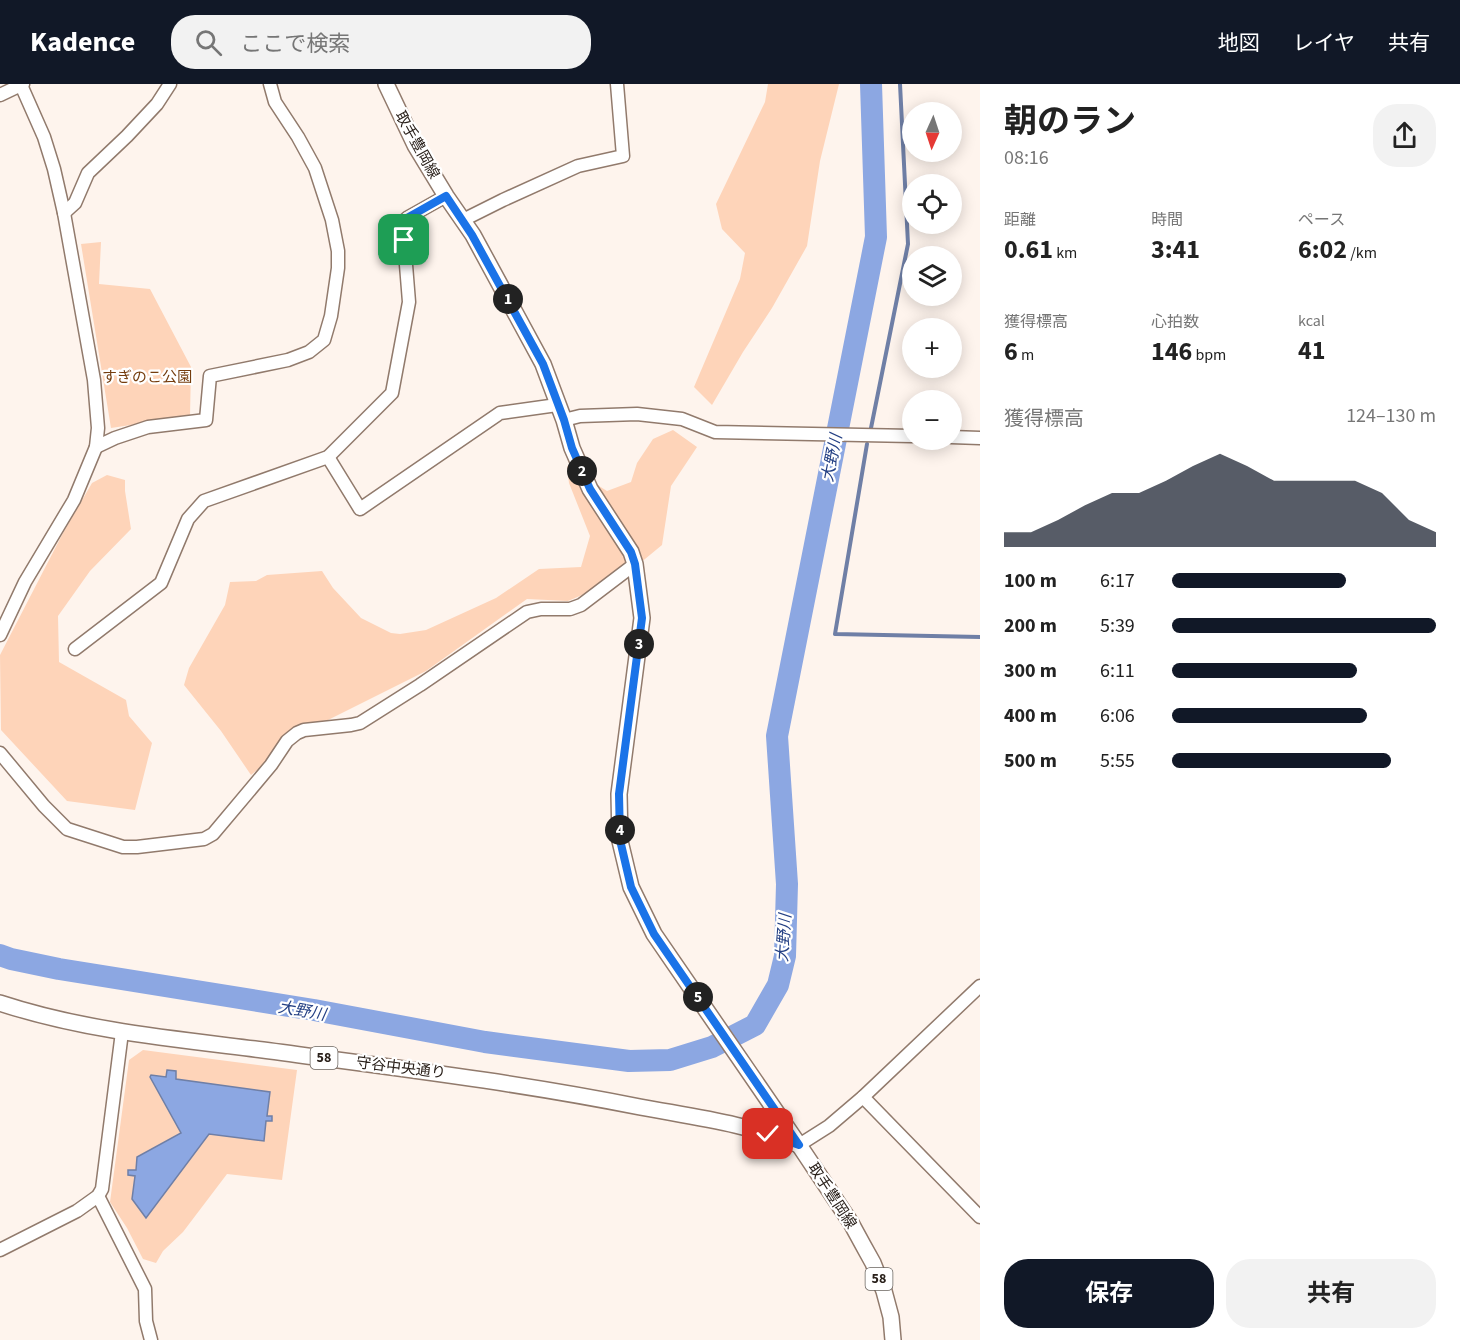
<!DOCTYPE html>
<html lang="ja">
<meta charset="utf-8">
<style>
:root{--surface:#fff;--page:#f2f2f2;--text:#222;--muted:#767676;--accent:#111827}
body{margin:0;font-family:"Source Sans 3","Noto Sans JP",sans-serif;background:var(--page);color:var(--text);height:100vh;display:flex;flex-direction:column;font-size:22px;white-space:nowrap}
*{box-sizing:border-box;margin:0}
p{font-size:20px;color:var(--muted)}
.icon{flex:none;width:33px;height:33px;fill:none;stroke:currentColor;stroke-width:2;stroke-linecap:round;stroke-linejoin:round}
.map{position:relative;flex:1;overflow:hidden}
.side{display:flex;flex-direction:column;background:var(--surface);width:480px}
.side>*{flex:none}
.needle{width:39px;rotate:183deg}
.controls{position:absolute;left:902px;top:18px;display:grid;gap:12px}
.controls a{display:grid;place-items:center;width:60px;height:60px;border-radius:50%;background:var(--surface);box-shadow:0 3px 15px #0003;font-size:30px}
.pin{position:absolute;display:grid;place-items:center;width:51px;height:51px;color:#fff;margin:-26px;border-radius:12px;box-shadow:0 3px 9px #0006}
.km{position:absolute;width:30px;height:30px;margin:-15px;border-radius:50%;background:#222;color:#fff;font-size:16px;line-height:30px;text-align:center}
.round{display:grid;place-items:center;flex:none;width:63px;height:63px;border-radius:24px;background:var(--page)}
.overview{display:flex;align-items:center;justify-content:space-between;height:102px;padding:0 24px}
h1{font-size:33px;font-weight:700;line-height:45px}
.figures{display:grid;grid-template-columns:repeat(3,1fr);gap:9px;height:102px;padding:6px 24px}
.figures div{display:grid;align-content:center}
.figures b{font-size:26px;font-weight:700}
.figures small{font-size:16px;font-weight:400}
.figures p{font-size:16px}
.chart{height:168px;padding:12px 24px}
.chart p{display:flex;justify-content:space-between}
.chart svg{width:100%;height:108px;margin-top:6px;fill:var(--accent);opacity:.7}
.primary-button{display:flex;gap:12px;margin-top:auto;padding:12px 24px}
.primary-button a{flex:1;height:69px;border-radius:24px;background:var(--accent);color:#fff;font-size:24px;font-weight:700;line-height:69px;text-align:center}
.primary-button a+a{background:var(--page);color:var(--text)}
ul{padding:0 24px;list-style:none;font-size:20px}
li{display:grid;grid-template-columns:96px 72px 1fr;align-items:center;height:45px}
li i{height:15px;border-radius:8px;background:var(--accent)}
header{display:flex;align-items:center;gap:36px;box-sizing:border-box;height:84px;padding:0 30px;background:var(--accent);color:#fff}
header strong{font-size:28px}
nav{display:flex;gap:33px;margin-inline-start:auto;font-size:21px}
.search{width:420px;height:54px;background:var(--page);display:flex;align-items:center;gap:15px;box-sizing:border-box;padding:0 21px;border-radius:24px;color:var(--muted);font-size:22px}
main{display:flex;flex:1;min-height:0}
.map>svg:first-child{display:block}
.green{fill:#fed4b9;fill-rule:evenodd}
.water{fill:#8ca7e2;stroke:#6f7fa6;stroke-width:1.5}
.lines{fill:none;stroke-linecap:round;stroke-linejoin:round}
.stream{stroke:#6f7fa6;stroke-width:4}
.river{stroke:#8ca7e2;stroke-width:22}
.minor-casing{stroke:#917a6c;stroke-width:15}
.major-casing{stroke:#917a6c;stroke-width:18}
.minor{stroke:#fff;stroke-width:12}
.major{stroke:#fff;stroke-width:15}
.route-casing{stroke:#fff;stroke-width:12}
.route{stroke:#1a73e8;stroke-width:8}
.labels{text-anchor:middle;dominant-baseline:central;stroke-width:4.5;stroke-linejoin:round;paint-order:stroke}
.shield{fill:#fff;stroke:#6a645f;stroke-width:1.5}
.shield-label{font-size:14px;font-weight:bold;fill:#2a211b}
.street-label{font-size:15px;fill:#2a211b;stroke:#fff}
.park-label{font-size:15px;fill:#753d0e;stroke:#fff}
.water-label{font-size:16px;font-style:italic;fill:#244084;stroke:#fff}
</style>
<header>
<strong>Kadence</strong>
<div class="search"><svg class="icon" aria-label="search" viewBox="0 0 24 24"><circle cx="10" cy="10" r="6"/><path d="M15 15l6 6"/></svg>ここで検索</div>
<nav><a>地図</a><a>レイヤ</a><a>共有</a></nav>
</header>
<main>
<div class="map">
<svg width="980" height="1256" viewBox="0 0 980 1256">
<rect width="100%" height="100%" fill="#fef4ed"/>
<g class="green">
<polygon points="768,0 839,0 820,77 807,162 772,224 743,268 712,321 694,303 740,195 745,169 722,145 716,120 765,18"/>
<polygon points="101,158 99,200 150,205 191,283 190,332 111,344 81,160"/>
<polygon points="673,346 697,363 671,402 662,461 622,494 568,517 527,515 426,587 304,648 251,691 221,647 184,601 189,584 225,521 230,498 256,497 267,491 322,487 333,504 361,534 391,549 400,550 426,546 496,514 539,485 581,483 590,452 569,399 567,382 607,407 631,398 637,379 653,355"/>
<polygon points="107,391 125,396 125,407 131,445 90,487 58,532 59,578 126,616 129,632 152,659 135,726 67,717 1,646 0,571 63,449 92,399"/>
<path d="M143,966L297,986L282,1096L227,1090L183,1148L163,1167L156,1179L143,1175L127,1144L110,1118L129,976ZM167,986L176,987L175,995L267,1032L272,1037L266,1036L209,1050L146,1134L132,1115L135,1091L129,1086H136L137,1073L181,1049L150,993L151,991L166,993Z"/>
</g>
<polygon class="water" points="167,986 176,987 176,995 270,1008 267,1032 272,1032 272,1037 266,1037 264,1057 209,1050 146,1134 132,1115 135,1092 128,1091 128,1086 136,1086 137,1073 181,1049 150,993 151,991 166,993"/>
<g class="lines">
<g class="stream">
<polyline points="871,344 908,160 900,0"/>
<polyline points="867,360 835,550 980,553"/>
</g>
<polyline class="river" points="0,871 11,875 59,885 314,926 485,958 629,977 670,976 712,963 755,941 778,901 785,872 787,800 777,652 876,153 871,0"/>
<g class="minor-casing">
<g id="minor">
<polyline points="0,11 23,0"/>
<polyline points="64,129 75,119 88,89 127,52 157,20 170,0"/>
<polyline points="463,136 503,116 578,82 623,72 617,0"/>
<polyline points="564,336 580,332 637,330 682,335 715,348 912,352"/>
<polyline points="951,353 980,354"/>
<polyline points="96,363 115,354 148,343 206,336 210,292 288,276 309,268 324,256 331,232 338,184 338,167 332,136 315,84 298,53 275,18 270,0"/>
<polyline points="328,373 360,425 500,329 557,321"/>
<polyline points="0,551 25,498 74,416 96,363 98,344 94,296 64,129 54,85 44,53 21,1"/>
<polyline points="75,565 161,499 188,435 204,417 328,373 392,309 409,218 404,156 407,134 446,112"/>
<polyline points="0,669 44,722 67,745 123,763 137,763 204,755 213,750 271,681 287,657 297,649 304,646 351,641 360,639 420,601 527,528 541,525 570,525 581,521 635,480"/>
<polyline points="863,1013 980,1133"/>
<polyline points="799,1061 829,1042 863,1013 980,902"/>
<polyline points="98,1112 145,1205 146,1237 151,1256"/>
<polyline points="0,1166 77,1127 98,1112 102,1105 122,948"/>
</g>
</g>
<g class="major-casing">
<g id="major">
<polyline points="386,0 415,61 446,112 473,151 543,280 564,336 572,364 590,405 631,468 635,480 642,534 619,710 620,757 631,803 654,850 799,1061 851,1139 863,1161 873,1179 884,1207 891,1233 893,1256"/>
<path d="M0,919C85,947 175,955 263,966C389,983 516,998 640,1023C693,1033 749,1040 799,1061"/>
</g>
</g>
<use href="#minor" class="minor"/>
<use href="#major" class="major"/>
</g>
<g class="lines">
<g class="route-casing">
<polyline id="route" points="404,156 407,134 446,112 472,151 543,280 564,336 572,364 590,405 631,468 635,480 642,534 619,710 620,756 631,803 654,850 799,1061 768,1050"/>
</g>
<use href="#route" class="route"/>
</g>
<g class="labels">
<g class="shield">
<rect x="310.5" y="963" width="27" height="22" rx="4.5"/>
<rect x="865.5" y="1184" width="27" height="22" rx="4.5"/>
</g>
<g class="shield-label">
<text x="324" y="974">58</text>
<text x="879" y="1195">58</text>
</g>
<g class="street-label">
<text transform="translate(417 61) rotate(61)">取手豊岡線</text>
<text transform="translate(401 984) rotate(7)">守谷中央通り</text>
<text transform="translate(832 1112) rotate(57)">取手豊岡線</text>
</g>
<g class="park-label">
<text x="147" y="293">すぎのこ公園</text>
</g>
<g class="water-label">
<text transform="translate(832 374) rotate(-79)">大野川</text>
<text transform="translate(784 854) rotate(-86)">大野川</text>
<text transform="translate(302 927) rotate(10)">大野川</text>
</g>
</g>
</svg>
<div class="controls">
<a><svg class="needle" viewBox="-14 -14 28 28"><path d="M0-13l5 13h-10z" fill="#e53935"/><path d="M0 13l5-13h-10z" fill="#767676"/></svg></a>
<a><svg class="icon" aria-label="locate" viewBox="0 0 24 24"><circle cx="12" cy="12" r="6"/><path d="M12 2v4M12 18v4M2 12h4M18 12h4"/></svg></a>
<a><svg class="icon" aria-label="layers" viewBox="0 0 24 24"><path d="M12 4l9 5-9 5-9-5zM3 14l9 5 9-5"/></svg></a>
<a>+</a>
<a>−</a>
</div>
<div class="pin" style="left:404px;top:156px;background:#1e9e55"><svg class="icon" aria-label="arrive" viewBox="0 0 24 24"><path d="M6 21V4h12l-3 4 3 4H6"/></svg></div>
<div class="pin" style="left:768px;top:1050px;background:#d93025"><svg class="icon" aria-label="check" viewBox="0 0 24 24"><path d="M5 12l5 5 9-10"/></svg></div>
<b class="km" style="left:508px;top:215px">1</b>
<b class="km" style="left:582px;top:387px">2</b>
<b class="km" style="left:639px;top:560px">3</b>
<b class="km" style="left:620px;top:746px">4</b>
<b class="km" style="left:698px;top:913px">5</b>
</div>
<section class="side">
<div class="overview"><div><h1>朝のラン</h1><p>08:16</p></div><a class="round"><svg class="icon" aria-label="share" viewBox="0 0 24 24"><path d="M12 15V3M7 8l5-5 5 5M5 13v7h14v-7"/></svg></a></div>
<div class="figures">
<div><p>距離</p><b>0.61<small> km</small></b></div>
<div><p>時間</p><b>3:41</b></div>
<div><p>ペース</p><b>6:02<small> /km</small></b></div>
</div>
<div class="figures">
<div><p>獲得標高</p><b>6<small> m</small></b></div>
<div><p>心拍数</p><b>146<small> bpm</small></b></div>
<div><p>kcal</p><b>41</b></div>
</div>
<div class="chart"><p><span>獲得標高</span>124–130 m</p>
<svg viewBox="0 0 160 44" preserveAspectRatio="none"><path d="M0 44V38L10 38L20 33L30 27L40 22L50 22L60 17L70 11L80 6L90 11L100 17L110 17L120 17L130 17L140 22L150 33L160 38V44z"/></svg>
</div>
<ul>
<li><b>100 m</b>6:17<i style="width:66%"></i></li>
<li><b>200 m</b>5:39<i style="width:100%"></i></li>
<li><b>300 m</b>6:11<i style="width:70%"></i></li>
<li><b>400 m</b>6:06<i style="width:74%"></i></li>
<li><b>500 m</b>5:55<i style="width:83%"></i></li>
</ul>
<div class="primary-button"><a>保存</a><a>共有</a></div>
</section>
</main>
